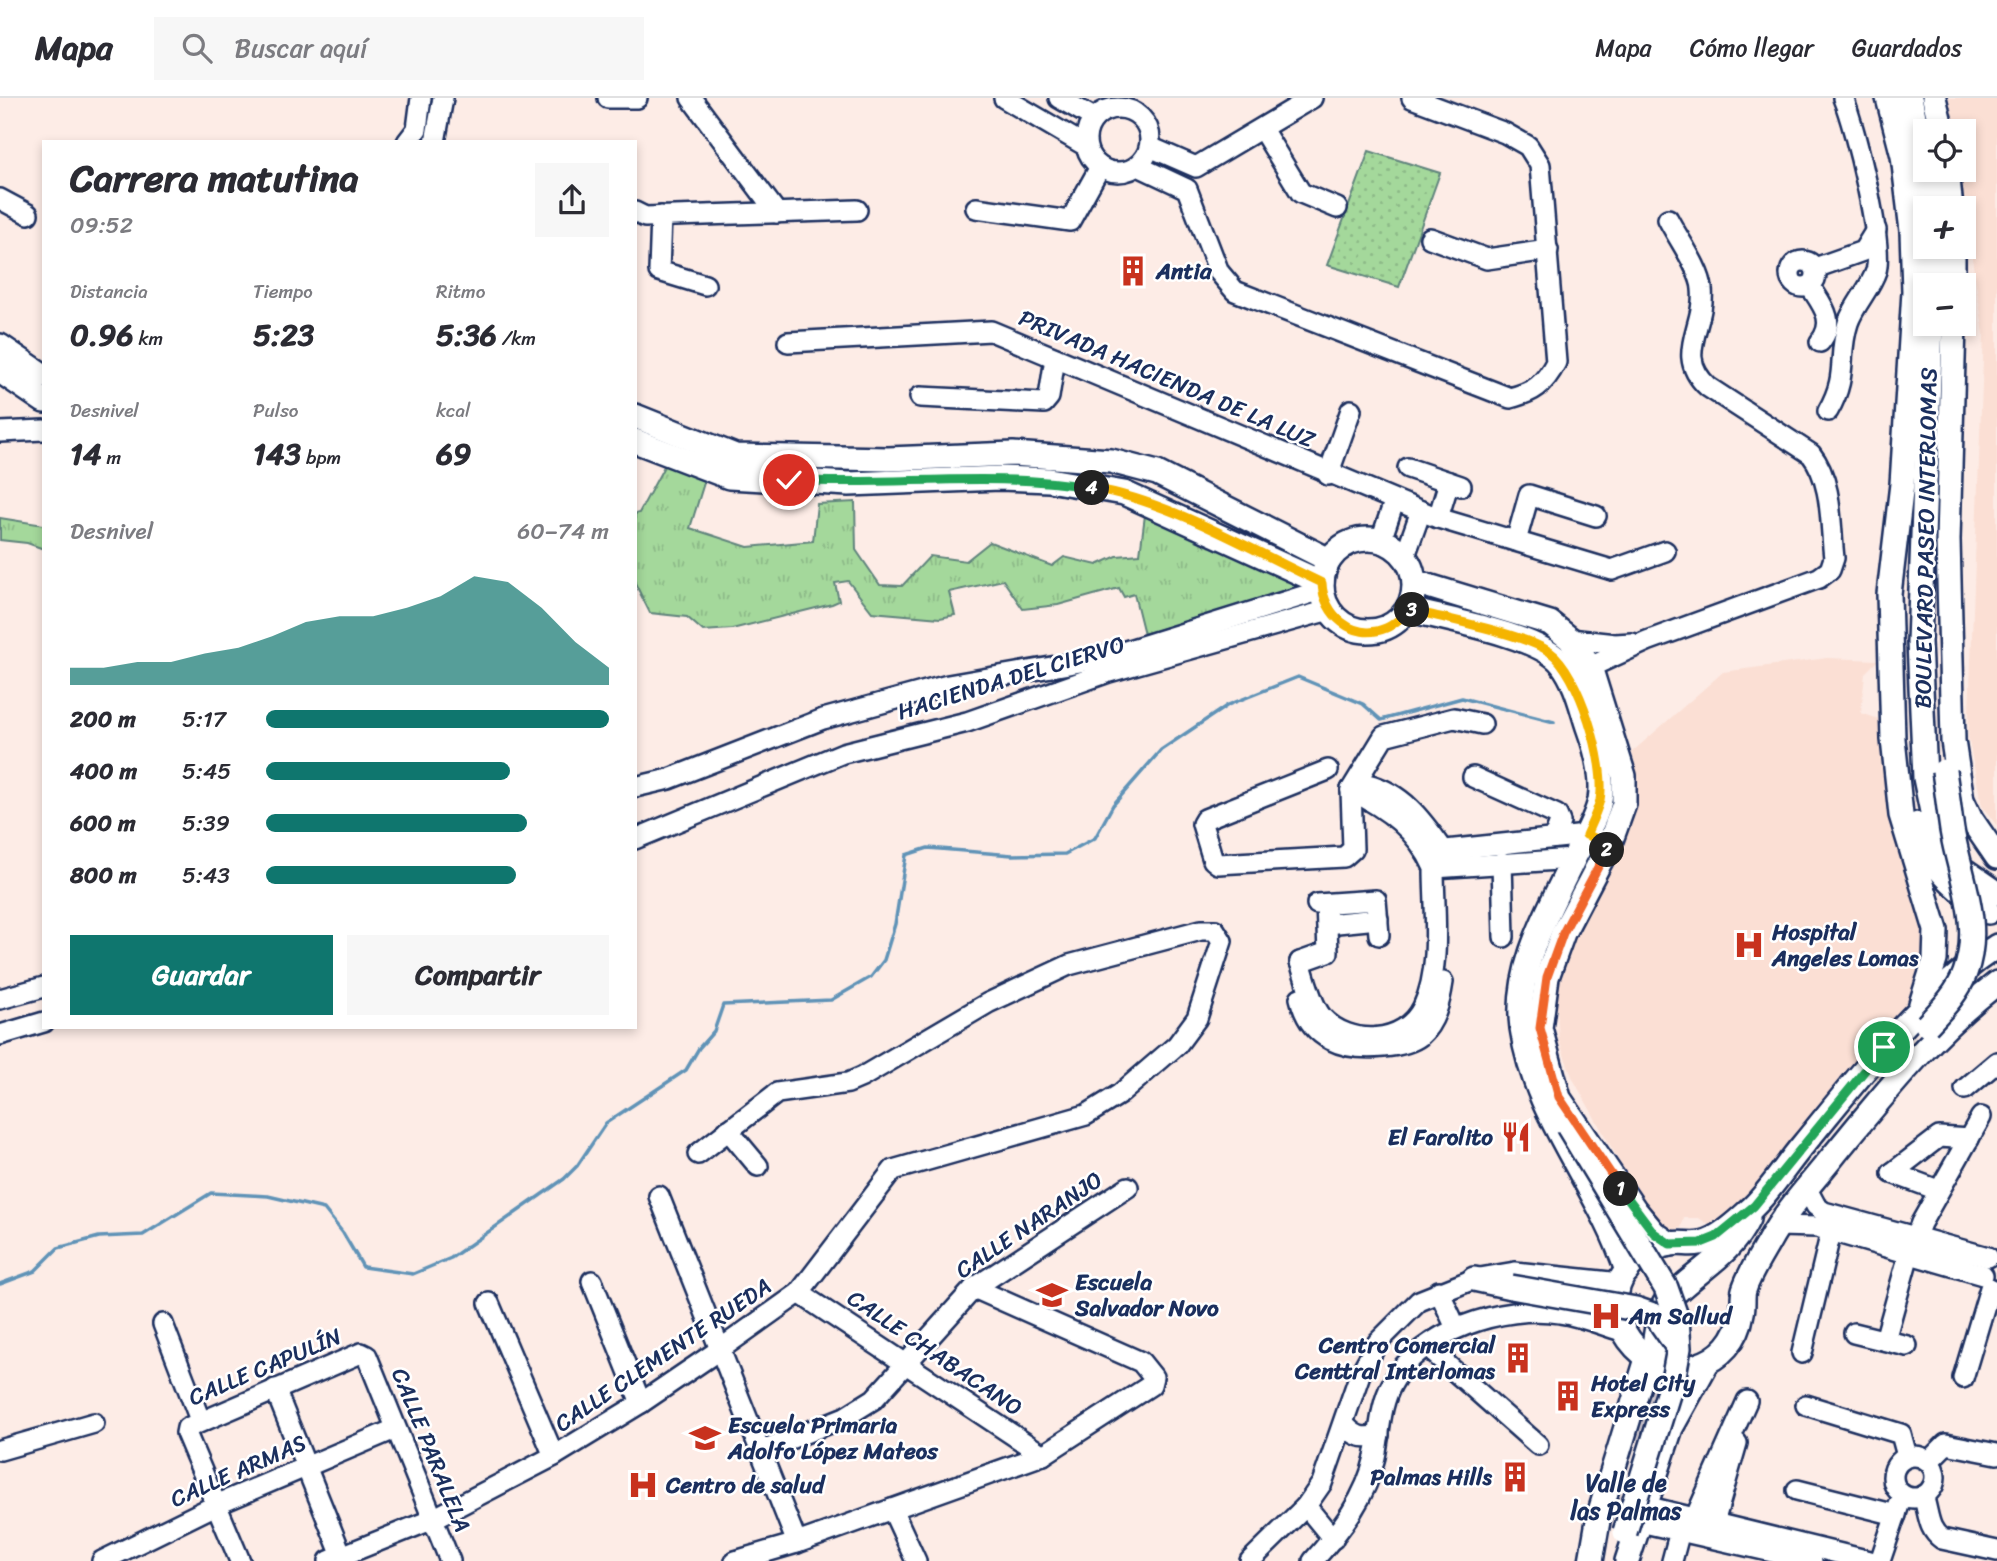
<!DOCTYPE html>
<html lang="es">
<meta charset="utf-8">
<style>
:root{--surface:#fff;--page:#f7f7f7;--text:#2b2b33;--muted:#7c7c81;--line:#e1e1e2;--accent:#0f766e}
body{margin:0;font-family:Sriracha,sans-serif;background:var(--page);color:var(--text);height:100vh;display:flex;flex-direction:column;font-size:26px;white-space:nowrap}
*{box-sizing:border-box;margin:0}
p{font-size:23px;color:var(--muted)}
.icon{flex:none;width:38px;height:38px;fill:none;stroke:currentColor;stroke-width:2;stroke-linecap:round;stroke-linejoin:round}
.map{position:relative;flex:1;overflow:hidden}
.side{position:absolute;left:42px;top:42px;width:595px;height:889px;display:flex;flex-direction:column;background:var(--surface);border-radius:0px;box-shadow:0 4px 10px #0003}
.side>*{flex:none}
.controls{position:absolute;left:1913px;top:21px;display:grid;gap:14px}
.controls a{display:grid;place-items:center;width:63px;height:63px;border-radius:0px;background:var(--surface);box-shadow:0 4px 10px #0003;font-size:35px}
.pin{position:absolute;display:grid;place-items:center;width:60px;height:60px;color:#fff;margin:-30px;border:4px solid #fff;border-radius:50%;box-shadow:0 2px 7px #0007}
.km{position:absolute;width:35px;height:35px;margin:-18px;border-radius:50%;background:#222;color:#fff;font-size:19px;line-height:35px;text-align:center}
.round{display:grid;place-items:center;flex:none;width:74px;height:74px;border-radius:0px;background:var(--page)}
.overview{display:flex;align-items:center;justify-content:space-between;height:119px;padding:0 28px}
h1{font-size:38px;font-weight:700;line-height:52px}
.metrics{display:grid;grid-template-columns:repeat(3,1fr);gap:10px;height:119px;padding:7px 28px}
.metrics div{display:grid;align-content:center}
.metrics b{font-size:30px;font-weight:700}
.metrics small{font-size:19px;font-weight:400}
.metrics p{font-size:19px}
.chart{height:196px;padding:14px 28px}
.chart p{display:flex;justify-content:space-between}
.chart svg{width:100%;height:126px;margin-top:7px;fill:var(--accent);opacity:.7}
.button{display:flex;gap:14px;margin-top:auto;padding:14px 28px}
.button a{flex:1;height:80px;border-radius:0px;background:var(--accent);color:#fff;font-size:28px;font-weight:700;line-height:80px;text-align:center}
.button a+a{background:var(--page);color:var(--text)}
ul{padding:0 28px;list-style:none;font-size:23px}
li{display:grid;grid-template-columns:112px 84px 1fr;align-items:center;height:52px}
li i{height:18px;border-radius:9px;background:var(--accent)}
header{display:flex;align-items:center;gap:42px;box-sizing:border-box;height:98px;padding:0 35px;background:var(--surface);border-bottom:2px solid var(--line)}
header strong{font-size:33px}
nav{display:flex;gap:38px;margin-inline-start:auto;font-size:24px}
.search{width:490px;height:63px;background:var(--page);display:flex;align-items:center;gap:18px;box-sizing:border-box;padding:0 24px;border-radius:0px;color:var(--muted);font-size:26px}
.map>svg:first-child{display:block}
.built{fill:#fbdfd4}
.grass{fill:url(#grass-tufts);stroke:#60847c;stroke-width:2}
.park{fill:url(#park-dots);stroke:#60847c;stroke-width:2}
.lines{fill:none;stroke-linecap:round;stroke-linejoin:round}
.stream{stroke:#6193b7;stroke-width:3.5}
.major-tunnel{stroke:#d0c6cb;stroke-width:23;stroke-dasharray:23 11;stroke-linecap:butt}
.minor-casing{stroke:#1b2f5e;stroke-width:24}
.major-casing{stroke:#1b2f5e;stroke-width:28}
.minor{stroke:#fff;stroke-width:19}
.major{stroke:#fff;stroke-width:23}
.major-bridge-casing{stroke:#1b2f5e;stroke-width:28;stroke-linecap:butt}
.major-bridge{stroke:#fff;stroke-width:23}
.split-1-casing{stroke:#fff;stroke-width:14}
.split-2-casing{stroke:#fff;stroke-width:14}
.split-3-casing{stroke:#fff;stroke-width:14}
.split-4-casing{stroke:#fff;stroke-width:14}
.split-5-casing{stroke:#fff;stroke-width:14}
.split-1{stroke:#22a559;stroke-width:9}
.split-2{stroke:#f0652b;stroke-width:9}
.split-3{stroke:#f5b400;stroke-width:9}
.split-4{stroke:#f5b400;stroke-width:9}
.split-5{stroke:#22a559;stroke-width:9}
.labels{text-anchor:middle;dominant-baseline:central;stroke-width:5;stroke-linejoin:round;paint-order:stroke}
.poi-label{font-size:23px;font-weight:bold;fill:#1b2f5e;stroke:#fff;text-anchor:start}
.street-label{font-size:23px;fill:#1b2f5e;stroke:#fff}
.neighbourhood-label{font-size:24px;font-weight:bold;fill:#1b2f5e;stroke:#fff}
</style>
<header>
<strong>Mapa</strong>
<div class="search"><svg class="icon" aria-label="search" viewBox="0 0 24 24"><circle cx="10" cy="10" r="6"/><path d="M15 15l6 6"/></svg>Buscar aquí</div>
<nav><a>Mapa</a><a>Cómo llegar</a><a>Guardados</a></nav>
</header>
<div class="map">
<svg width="1997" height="1463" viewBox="0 0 1997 1463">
<defs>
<pattern id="grass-tufts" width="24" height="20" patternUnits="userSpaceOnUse" patternTransform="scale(1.75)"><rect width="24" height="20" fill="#a4d89b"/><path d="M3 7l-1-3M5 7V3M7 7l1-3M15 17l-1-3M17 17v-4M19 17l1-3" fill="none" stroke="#8dba88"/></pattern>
<pattern id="park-dots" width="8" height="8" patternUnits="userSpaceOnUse" patternTransform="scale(1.75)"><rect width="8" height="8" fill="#a4d89b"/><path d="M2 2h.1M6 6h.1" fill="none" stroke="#8dba88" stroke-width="1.8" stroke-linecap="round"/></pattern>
</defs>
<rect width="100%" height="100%" fill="#fdece6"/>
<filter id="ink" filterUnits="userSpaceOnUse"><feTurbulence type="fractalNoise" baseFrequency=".0143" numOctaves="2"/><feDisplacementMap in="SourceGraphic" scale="14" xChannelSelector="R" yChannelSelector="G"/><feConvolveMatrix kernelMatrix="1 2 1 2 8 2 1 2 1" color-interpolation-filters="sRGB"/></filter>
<g filter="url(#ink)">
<g class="built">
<polygon points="1946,0 1997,0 1997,728 1982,708 1968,639 1984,236 1958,72 1964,72 1964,33 1952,33"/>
<polygon points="1827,560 1878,562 1865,575 1861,615 1882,622 1928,836 1927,858 1913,901 1899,923 1757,1093 1713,1130 1699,1120 1684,1120 1681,1130 1667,1134 1642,1104 1573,981 1559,943 1557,909 1560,878 1575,831 1635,706 1637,682 1632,654 1723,574"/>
</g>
<g class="grass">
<polygon points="669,359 707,375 690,430 748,449 813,443 817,406 855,404 856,452 880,487 902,488 930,458 966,463 990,444 1052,468 1064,459 1097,467 1117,458 1140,456 1145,417 1303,489 1144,536 1134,496 1124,499 1119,490 1058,507 1023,511 1003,482 949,494 955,517 940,520 872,514 848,483 835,485 839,503 832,506 732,531 703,533 687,519 650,515 635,485 635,416 639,415"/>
<polygon points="0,420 44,427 44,451 27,445 0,442"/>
</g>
<polygon class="park" points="1369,53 1440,75 1399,189 1327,167"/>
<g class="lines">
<polyline class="stream" points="0,1186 35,1173 58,1150 99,1139 143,1137 211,1095 268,1098 324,1111 343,1135 363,1169 413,1176 451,1160 564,1081 577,1068 606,1025 686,972 699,950 714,933 723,907 831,902 871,879 884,862 895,826 906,757 928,750 1012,757 1065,756 1095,740 1113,707 1161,652 1228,607 1298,579 1363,606 1381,622 1462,600 1554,624"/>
<polyline class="major-tunnel" points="1637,1341 1646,1291"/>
<g class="minor-casing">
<g id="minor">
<polyline points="608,0 637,0"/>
<polyline points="691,0 777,115"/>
<polyline points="1004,0 1086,48"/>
<polyline points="1059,0 1094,20"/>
<circle cx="1118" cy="42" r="32"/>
<polyline points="1262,31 1301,95 1337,110"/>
<polyline points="407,44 417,31 421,0"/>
<polyline points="435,44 443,0"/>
<polyline points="1150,49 1196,69 1312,0"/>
<path d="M1138,68L1187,91L1219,174L1235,193L1510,300C1534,294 1544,287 1556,264L1540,67L1528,48L1505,35L1412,0"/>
<polyline points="0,101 28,116"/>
<polyline points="976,110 1070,123 1100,69"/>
<polyline points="635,114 645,119 857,112"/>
<polyline points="661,118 659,173 705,187"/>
<polyline points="1430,140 1487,161 1548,152"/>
<circle cx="1803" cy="176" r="13"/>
<polyline points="1815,170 1863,153 1876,132"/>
<path d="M1810,188C1822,207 1837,223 1820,244"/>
<polyline points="788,244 991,233 1438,420 1612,472 1665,453"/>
<polyline points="920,299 1044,305 1049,299 1055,260"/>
<path d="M1828,313C1849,277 1837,259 1848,225C1854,207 1870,191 1876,173C1884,146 1855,29 1843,0"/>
<polyline points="0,334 44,332"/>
<polyline points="1408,370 1461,388"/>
<polyline points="1328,377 1351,312"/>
<polyline points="1438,420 1449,384"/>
<polyline points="1381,442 1394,404"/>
<polyline points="1516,443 1529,397 1596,418"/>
<polyline points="1405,458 1421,413"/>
<polyline points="1570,541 1615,546 1632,545"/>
<path d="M1590,569L1647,543L1819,480L1830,472L1834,460C1830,426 1833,384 1811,356L1708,289C1673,257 1706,229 1702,191C1701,172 1677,139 1668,121"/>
<polyline points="1328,672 1205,721 1202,726 1213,762 1218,766 1344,759 1353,751 1351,692 1384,638 1454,620 1482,626"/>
<polyline points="1473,679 1557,717 1560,724 1554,740"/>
<polyline points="635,689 669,681 823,621 948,587 1103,560 1322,492"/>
<path d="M1351,692L1367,686C1403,695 1422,722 1442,750"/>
<polyline points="635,741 843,655 967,624 1109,574 1329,512"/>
<polyline points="1427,754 1586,737 1596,740"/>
<polyline points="1502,764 1504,839"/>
<polyline points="1434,770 1574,761"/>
<polyline points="1317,806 1376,802 1379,837"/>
<polyline points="1327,826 1378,821"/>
<path d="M1300,864C1306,881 1311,906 1322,919C1349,949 1405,947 1423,909C1442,869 1434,813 1434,770C1417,731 1387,711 1351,692"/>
<polyline points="1300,864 1328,854 1326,806"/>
<path d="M1300,900C1310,942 1344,953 1383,949C1394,948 1411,945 1420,938C1435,925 1440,904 1443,884"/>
<polyline points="0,901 44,889"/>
<polyline points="0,937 44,924"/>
<polyline points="1965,991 1997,964"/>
<polyline points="728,1032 758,1068"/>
<polyline points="1892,1075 1939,1039 1969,1041"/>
<polyline points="1892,1075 1938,1092"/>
<polyline points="1807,1091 1816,1108 1824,1114 1988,1159"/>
<polyline points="659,1098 797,1445"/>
<polyline points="1777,1128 1817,1129 1983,1177"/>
<polyline points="592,1183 641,1305"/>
<polyline points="1439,1193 1456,1230"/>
<polyline points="799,1195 1043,1357"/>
<polyline points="489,1205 554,1358"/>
<polyline points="163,1226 200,1322"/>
<polyline points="1854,1235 1907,1248"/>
<polyline points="1885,1242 1909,1156 1921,1125 1981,1019"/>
<polyline points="1427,1249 1538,1347"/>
<polyline points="1802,1255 1831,1134"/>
<polyline points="1963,1280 1990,1190"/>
<polyline points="275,1291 344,1463"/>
<polyline points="1806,1307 1901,1336 1907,1358"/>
<path d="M1344,1326C1355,1339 1362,1341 1379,1337"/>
<polyline points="0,1352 94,1325"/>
<polyline points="760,1353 845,1319 874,1301 974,1190 1128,1089"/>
<circle cx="1914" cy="1379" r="21"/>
<polyline points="1929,1363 1946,1346 1997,1356"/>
<polyline points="1797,1392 1896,1417"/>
<path d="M1923,1398C1929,1414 1927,1431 1942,1441L1997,1453"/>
<polyline points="1306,1408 1333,1441"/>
<polyline points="1645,1408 1870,1463"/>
<polyline points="892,1411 916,1463"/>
<polyline points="1640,1424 1812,1463"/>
<polyline points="1714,1425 1737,1345"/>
<polyline points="1698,1433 1695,1420 1747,1303"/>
<polyline points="102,1463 216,1407 395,1331"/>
<polyline points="240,1463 186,1335 187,1330 361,1255 367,1258 450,1463"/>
<polyline points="329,1463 431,1422 554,1358 641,1305 719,1252 799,1195 893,1072 1086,1017 1120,996 1177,947 1197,920 1222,843 1215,832 1201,832 1069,867 988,905 862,979 848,985 777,995 698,1056"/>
<polyline points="735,1463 797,1445 1043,1357 1151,1287 1153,1279 1141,1264 974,1190"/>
<polyline points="1250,1463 1306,1408 1322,1385 1360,1276 1378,1244 1419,1203 1474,1181 1515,1174 1620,1185"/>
<path d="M1313,1463C1341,1432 1366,1400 1375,1359C1380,1335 1380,1307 1392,1286C1419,1233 1504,1206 1560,1215C1582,1218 1601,1227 1622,1233"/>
<polyline points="1672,1463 1680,1433"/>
<polyline points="1880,1463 1899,1407"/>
</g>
</g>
<g class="major-casing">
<g id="major">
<polyline points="1888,0 1903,58 1912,133 1914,193 1902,386 1889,496 1893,641 1901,717 1936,832 1935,862 1921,906"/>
<polyline points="1910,0 1925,70"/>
<polyline points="1934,0 1942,33"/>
<polyline points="1925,72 1930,110"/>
<polyline points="1947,72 1951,110"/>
<polyline points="1932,149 1932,187"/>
<polyline points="1953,149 1953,187"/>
<polyline points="1931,226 1919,544 1925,680 1936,733 1958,768 1997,795"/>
<polyline points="1954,226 1948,442 1953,643 1962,702 1971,721 1997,759"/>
<polyline points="0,248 44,278"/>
<polyline points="0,273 44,303"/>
<polyline points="635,318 735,358 888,361 1013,356 1111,363 1157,375 1329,462"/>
<polyline points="635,343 729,379 849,386 1000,380 1049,382 1124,395 1322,485"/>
<circle cx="1368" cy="487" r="46"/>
<polyline points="1415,484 1550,525 1570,541 1590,569 1624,678 1624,706 1610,745 1563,835 1547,879 1540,930 1559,1000 1635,1112 1654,1135 1670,1146"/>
<path d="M1409,512C1445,521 1541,538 1562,566C1576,584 1581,608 1588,629C1596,651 1604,679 1600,702C1596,722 1583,742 1574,760C1549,812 1514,870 1522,930C1534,1019 1600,1089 1627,1173"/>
<path d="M1918,726C1927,768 1955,789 1988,814"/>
<path d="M1997,848C1918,900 1863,974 1803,1047C1786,1067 1771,1092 1752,1110C1739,1122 1718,1142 1700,1145C1690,1147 1680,1144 1671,1146C1655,1148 1636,1160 1627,1172C1593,1215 1644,1283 1696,1268C1721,1261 1738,1241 1742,1215C1744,1207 1742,1199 1744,1192C1749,1176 1760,1159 1768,1145C1785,1113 1811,1086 1834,1057C1886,994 1932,935 1997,885"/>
<polyline points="1474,1181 1511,1189"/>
<path d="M1654,1247L1659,1216L1665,1205C1692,1175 1731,1158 1748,1121"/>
<polyline points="1591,1463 1599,1417 1647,1261"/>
<polyline points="1627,1463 1671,1330 1707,1265"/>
</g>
</g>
<use href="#minor" class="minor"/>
<use href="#major" class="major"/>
<g class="major-bridge-casing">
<g id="major-bridge">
<path d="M1927,927C1941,912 1958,895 1965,875C1983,826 1960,780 1952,732C1949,712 1947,693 1944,673"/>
<polyline points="1568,1028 1666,1190 1677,1221 1679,1250 1674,1277 1625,1434"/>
<polyline points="1511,1189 1636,1211 1656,1218 1677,1248"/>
</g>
</g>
<use href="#major-bridge" class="major-bridge"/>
</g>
</g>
<g class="lines" filter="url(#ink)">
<g class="split-1-casing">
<polyline id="split-1" points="1621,1091 1654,1135 1670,1146 1701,1145 1716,1139 1754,1108 1884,949"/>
</g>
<g class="split-2-casing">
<polyline id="split-2" points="1607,752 1563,835 1547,879 1540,930 1559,999 1621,1091"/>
</g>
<g class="split-3-casing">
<path id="split-3" d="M1412,512C1445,521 1524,536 1550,554C1579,574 1607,667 1600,702C1597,714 1591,726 1586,737L1610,745L1607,752"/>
</g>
<g class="split-4-casing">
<path id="split-4" d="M1092,390C1170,403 1249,451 1322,485C1323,516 1353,544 1386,530C1396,526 1403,516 1412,512"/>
</g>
<g class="split-5-casing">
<path id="split-5" d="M789,382C890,389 992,372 1092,390"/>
</g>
<use href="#split-1" class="split-1"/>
<use href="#split-2" class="split-2"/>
<use href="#split-3" class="split-3"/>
<use href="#split-4" class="split-4"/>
<use href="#split-5" class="split-5"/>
</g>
<defs>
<g id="building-bare" transform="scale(2.415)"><path d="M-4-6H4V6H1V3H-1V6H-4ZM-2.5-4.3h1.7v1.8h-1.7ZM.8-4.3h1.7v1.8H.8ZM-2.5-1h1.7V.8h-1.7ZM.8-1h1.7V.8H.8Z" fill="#c8321e" stroke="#fff" stroke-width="2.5" paint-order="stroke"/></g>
<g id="hospital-bare" transform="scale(2.415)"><path d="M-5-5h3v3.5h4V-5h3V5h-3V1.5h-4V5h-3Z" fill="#c8321e" stroke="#fff" stroke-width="2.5" paint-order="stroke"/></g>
<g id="restaurant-bare" transform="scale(2.415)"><path d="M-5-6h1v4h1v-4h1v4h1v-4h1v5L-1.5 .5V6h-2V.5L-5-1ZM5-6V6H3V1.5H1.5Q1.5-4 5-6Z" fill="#c8321e" stroke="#fff" stroke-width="2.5" paint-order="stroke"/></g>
<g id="school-bare" transform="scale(2.415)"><path d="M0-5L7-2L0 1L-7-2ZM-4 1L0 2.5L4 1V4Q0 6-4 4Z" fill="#c8321e" stroke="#fff" stroke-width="2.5" paint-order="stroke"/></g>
</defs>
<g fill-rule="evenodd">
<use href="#building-bare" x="1133" y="173"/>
<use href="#hospital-bare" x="1749" y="847"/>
<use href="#restaurant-bare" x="1516" y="1039"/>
<use href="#school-bare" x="1052" y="1197"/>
<use href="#hospital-bare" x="1606" y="1218"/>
<use href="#building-bare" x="1518" y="1260"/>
<use href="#building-bare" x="1568" y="1298"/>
<use href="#school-bare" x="705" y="1340"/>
<use href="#building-bare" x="1515" y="1379"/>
<use href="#hospital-bare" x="643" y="1387"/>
</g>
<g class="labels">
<g class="poi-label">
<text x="1156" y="173">Antia</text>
<text x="1772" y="834">Hospital<tspan x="1772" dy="26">Angeles Lomas</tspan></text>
<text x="1493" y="1039" text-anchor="end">El Farolito</text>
<text x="1075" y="1184">Escuela<tspan x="1075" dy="26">Salvador Novo</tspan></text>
<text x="1629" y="1218">Am Sallud</text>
<text x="1495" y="1247" text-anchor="end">Centro Comercial<tspan x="1495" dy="26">Centtral Interlomas</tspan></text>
<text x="1591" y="1285">Hotel City<tspan x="1591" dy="26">Express</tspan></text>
<text x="728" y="1327">Escuela Primaria<tspan x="728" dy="26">Adolfo López Mateos</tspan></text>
<text x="1492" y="1379" text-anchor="end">Palmas Hills</text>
<text x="666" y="1387">Centro de salud</text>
</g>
<g class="street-label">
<text transform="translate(1167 281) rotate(23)">PRIVADA HACIENDA DE LA LUZ</text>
<text transform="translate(1926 440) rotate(-89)">BOULEVARD PASEO INTERLOMAS</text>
<text transform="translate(1011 580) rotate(-17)">HACIENDA DEL CIERVO</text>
<text transform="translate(1029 1127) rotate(-34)">CALLE NARANJO</text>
<text transform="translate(935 1255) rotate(34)">CALLE CHABACANO</text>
<text transform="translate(663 1257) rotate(-34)">CALLE CLEMENTE RUEDA</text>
<text transform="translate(265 1269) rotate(-23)">CALLE CAPULÍN</text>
<text transform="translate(431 1352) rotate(68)">CALLE PARALELA</text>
<text transform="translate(238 1373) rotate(-24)">CALLE ARMAS</text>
</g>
<g class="neighbourhood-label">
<text x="1626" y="1385">Valle de<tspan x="1626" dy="28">las Palmas</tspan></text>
</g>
</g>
</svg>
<div class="controls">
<a><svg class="icon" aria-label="locate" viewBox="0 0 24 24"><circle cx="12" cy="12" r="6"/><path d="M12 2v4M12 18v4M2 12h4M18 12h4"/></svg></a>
<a>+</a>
<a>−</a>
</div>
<div class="pin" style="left:1884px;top:949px;background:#1e9e55"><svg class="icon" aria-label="arrive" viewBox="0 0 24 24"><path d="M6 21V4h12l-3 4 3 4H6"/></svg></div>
<div class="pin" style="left:789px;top:382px;background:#d93025"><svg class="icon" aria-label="check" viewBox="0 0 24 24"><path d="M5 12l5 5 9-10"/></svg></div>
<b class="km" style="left:1621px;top:1091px">1</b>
<b class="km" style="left:1607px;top:752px">2</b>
<b class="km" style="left:1412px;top:512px">3</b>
<b class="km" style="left:1092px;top:390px">4</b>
<section class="side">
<div class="overview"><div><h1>Carrera matutina</h1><p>09:52</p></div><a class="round"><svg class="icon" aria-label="share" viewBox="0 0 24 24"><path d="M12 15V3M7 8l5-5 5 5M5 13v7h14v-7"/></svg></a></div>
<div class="metrics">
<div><p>Distancia</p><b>0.96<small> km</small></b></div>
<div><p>Tiempo</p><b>5:23</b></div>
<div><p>Ritmo</p><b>5:36<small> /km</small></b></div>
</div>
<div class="metrics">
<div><p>Desnivel</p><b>14<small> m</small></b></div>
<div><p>Pulso</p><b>143<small> bpm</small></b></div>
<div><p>kcal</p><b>69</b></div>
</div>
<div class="chart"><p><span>Desnivel</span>60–74 m</p>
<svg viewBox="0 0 160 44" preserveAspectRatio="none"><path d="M0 44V38L10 38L20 36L30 36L40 33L50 31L60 27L70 22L80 20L90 20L100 17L110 13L120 6L130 8L140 17L150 29L160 38V44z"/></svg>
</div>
<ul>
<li><b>200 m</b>5:17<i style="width:100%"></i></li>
<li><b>400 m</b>5:45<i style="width:71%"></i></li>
<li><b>600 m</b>5:39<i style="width:76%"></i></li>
<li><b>800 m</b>5:43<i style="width:73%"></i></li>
</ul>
<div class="button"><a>Guardar</a><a>Compartir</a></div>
</section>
</div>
